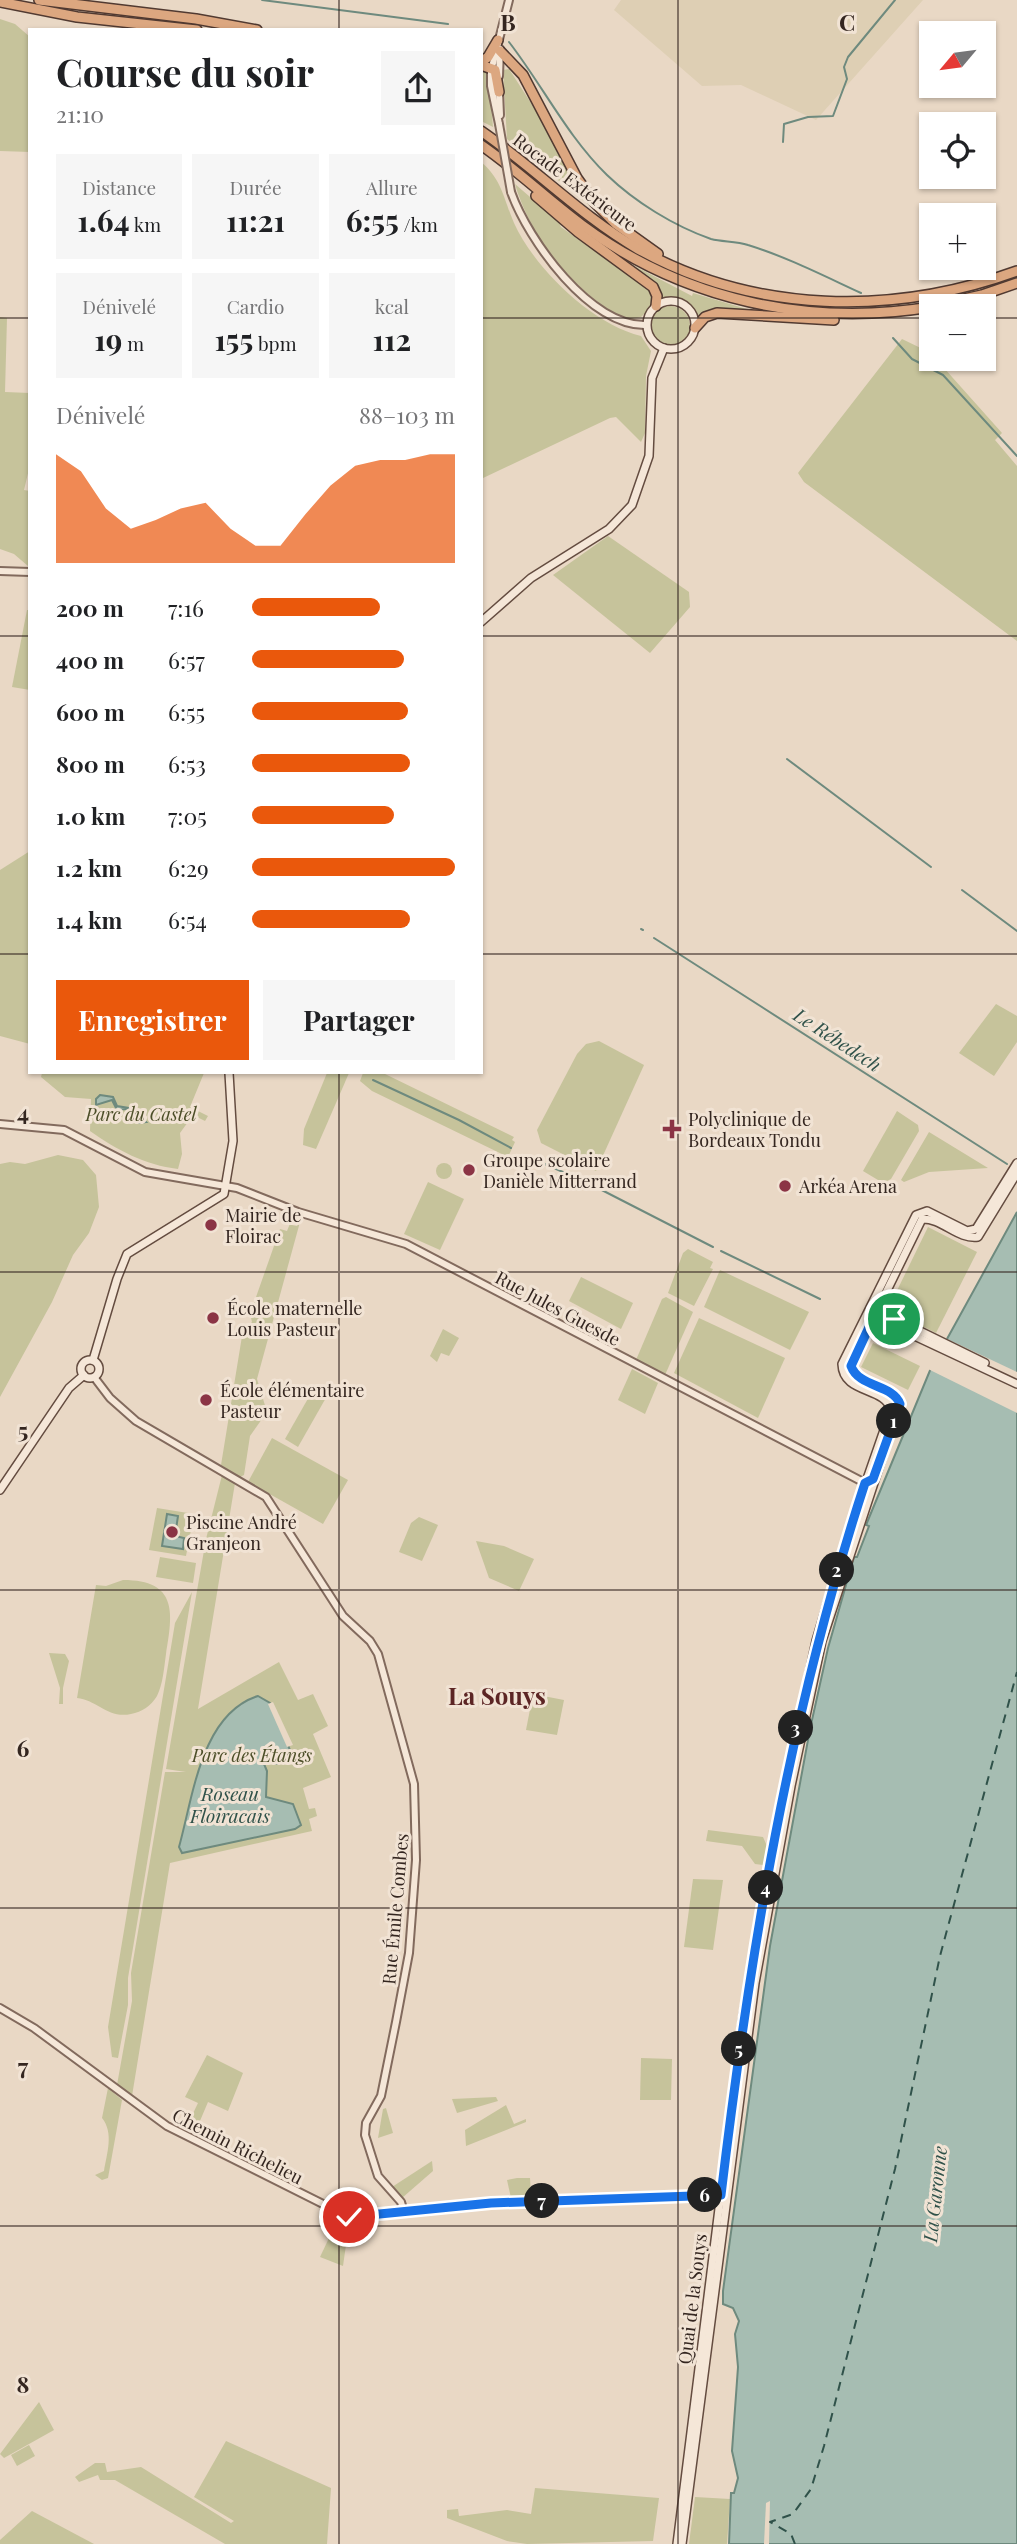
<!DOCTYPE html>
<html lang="fr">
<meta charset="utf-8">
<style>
:root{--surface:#fff;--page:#f6f6f6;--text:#202124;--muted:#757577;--accent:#ea580c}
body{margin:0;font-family:"Playfair Display",serif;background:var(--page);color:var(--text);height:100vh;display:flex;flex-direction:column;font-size:26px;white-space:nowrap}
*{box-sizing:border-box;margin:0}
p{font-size:23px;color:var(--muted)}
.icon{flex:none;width:38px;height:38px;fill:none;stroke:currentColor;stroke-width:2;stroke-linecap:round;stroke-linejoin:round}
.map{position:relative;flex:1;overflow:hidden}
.panel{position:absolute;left:28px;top:28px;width:455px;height:1046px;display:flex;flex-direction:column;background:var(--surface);border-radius:0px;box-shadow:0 2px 5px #0004}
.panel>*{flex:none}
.needle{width:46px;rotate:241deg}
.controls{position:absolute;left:919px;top:21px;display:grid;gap:14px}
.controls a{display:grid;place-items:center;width:77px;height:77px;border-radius:0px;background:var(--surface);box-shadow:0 2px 5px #0004;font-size:35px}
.pin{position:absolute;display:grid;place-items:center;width:60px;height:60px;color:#fff;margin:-30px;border:4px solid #fff;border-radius:50%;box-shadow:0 2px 7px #0007}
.km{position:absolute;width:35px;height:35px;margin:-18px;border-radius:50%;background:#222;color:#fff;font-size:19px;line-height:35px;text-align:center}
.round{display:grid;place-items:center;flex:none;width:74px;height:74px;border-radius:0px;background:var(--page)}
.head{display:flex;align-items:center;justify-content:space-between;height:119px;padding:0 28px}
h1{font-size:38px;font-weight:700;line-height:52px}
.stats{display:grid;grid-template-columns:repeat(3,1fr);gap:10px;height:119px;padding:7px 28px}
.stats div{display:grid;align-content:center;border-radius:0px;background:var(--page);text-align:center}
.stats b{font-size:30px;font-weight:700}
.stats small{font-size:19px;font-weight:400}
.stats p{font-size:19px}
.chart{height:196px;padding:14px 28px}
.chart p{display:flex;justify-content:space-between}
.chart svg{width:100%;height:126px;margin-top:7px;fill:var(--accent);opacity:.7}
.action{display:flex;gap:14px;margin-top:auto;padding:14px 28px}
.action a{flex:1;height:80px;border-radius:0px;background:var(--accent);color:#fff;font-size:28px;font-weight:700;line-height:80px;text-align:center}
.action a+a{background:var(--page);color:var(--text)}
ul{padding:0 28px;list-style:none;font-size:23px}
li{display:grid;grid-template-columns:112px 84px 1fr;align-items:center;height:52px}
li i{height:18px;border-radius:9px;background:var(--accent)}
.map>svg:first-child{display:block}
.farmland{fill:#decfb4}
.green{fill:#c6c39b}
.water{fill:#a6bdb2;stroke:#6e8a7e;stroke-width:2}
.pier{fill:#e9d8c5}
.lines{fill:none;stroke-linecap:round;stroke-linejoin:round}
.stream{stroke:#6e8a7e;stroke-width:2}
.ferry{stroke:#30524a;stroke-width:2;stroke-dasharray:9 7;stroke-linecap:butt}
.tertiary-casing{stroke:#826a5d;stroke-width:10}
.secondary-casing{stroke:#644c40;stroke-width:10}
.trunk-casing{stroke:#513a31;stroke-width:12}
.tertiary{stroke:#f5e7d8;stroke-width:6}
.secondary{stroke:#f5e7d8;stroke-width:7}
.trunk{stroke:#dca780;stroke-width:9}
.tertiary-bridge-casing{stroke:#826a5d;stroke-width:10;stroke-linecap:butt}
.tertiary-bridge{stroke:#f5e7d8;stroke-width:6}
.route-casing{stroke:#fff;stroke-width:14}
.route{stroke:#1a73e8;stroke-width:9}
.grid{fill:none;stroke:#342620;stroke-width:2;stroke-opacity:0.55}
.poi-dot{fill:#8b3445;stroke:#f1e3d4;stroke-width:2.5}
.labels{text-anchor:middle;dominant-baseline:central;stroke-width:6;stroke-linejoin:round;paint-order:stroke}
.street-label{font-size:18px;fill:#342620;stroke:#f1e3d4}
.park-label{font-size:18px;font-style:italic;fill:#4c4e28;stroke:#f1e3d4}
.poi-label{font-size:18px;fill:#342620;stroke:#f1e3d4;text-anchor:start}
.water-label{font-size:19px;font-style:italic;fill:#30524a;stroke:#f1e3d4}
.district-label{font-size:24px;font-weight:bold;fill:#5c2524;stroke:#f1e3d4}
.grid-label{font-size:23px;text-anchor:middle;font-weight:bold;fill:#342620;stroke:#f1e3d4;stroke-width:6;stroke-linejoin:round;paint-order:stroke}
</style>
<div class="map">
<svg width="1017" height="2544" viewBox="0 0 1017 2544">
<rect width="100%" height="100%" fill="#e9d8c5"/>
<polygon class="farmland" points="621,0 923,0 816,120 741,85 702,86 614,10"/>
<g class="green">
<polygon points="0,19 15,24 30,37 30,152 0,151"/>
<polygon points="481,67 488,69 493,127 481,121"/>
<polygon points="509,69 544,123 574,179 606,219 507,139 503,70"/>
<path d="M481,162C502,179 504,200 514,223C535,269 592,324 641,336L651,351L646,376L645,433L641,442L616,417L610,418L481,479Z"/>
<path d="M515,184L559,222L561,227L653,293L654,304L641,317L629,320C577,298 530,237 515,184Z"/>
<path d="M625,261L692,296L693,293L760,313L713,309L698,319C691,304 679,295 661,300V295Z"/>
<circle cx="670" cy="326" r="20"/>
<polygon points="0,317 7,318 5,392 30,393 30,465 24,490 30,491 28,566 14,554 0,549"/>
<polygon points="902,339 931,353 931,359 936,359 1002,433 995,440 1017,466 1017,641 804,482 798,473"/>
<polygon points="608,536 689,592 690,607 650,653 553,575"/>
<polygon points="27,610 30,610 30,690 12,687"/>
<polygon points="30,851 30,1044 0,1036 0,870"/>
<polygon points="996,1004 1017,1016 1017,1042 994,1076 959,1053"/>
<polygon points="599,1041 644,1065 596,1171 541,1143 537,1130 577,1054 586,1044"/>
<path d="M42,1073H204L190,1107L208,1116L205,1121L193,1115L180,1133L182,1154L178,1169C145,1165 117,1150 90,1131L91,1099L65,1097L41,1077Z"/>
<polygon points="327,1073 349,1073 316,1149 303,1145 304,1129"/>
<polygon points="363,1073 383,1073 514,1137 512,1140 515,1142 508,1157 372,1091 360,1081"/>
<polygon points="897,1111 918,1125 919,1131 891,1179 883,1183 863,1171"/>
<polygon points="929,1132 988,1168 929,1172 904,1182 901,1180"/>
<polygon points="58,1155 83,1160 96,1175 99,1207 89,1233 73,1255 52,1302 0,1397 0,1164 10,1162 25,1164"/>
<circle cx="444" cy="1171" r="8"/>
<polygon points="428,1182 464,1199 440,1250 404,1234"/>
<polygon points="293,1216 292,1225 297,1226 300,1222 257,1379 267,1412 250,1436 244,1475 240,1477 221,1465 243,1330 252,1322 250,1314 280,1229 287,1231"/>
<polygon points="928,1227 977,1252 936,1333 888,1309"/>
<polygon points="688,1249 713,1262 710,1268 713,1269 694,1306 668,1293 683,1253"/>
<polygon points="720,1270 809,1312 790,1350 704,1307"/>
<polygon points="581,1277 633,1303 621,1329 569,1301"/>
<polygon points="666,1297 693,1312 665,1375 636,1360 662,1299"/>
<polygon points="699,1318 785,1358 758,1418 674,1373"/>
<polygon points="443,1329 459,1338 449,1356 441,1353 437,1362 430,1356"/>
<polygon points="873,1343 920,1366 908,1390 861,1367"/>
<polygon points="632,1369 658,1383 645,1414 618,1400"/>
<polygon points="314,1388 327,1396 298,1447 285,1439"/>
<polygon points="272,1438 348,1480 323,1524 248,1482"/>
<polygon points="222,1475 235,1483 198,1709 279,1662 298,1700 313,1694 328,1726 313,1734 331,1777 303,1788 309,1809 315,1808 317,1816 309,1819 312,1831 170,1863 132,2096 117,2085 132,2001 131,1973 165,1772 186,1772 166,1769 206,1539"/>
<polygon points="157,1508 194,1514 186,1556 149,1550"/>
<polygon points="419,1517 438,1525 422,1561 399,1552 411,1523"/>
<polygon points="476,1541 504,1546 534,1559 519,1591 489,1578"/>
<polygon points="160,1557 196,1563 193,1583 156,1577"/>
<path d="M123,1580C178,1580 173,1613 166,1654C164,1668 163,1684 157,1696C151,1706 142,1712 131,1714C108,1719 97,1700 77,1698L96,1585L106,1586Z"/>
<polygon points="192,1592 128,1978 128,2005 118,2058 112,2057 108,2027 175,1623"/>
<polygon points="49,1653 65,1654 69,1661 63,1688 63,1704 59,1704 60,1688"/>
<polygon points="533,1694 564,1700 557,1735 526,1730"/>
<polygon points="708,1830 763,1837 767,1846 763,1865 755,1864 742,1846 706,1841"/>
<polygon points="693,1879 723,1880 713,1950 684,1947"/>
<polygon points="207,2055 243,2073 228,2111 208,2102 194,2135 185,2130 198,2103 185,2097"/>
<polygon points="641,2058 672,2059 671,2100 640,2100"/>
<path d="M108,2088L122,2100L108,2178L102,2180L95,2175L104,2171C107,2153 114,2133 102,2118Z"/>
<polygon points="496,2097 498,2101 457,2113 452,2099"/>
<polygon points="506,2105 514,2124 526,2119 526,2122 466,2146 465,2130"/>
<polygon points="386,2108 393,2133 378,2138 383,2109"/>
<polygon points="432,2161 433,2171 402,2198 392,2187"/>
<polygon points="517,2178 530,2178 531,2196 511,2198 507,2180"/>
<polygon points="338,2219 349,2224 343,2266 320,2257"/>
<polygon points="39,2402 54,2430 4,2458 0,2454"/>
<polygon points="226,2441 331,2488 327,2544 225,2544 115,2480 100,2480 98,2475 79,2482 75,2477 95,2463 105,2463 107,2472 141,2467 231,2523 234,2521 194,2497"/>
<polygon points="29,2445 35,2456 17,2466 11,2455"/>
<polygon points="535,2488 659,2498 653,2541 527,2544 507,2541 447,2518 447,2510 458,2509 459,2516 507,2510 531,2514"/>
<polygon points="695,2497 730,2499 727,2544 689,2544"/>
<polygon points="32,2511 94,2544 0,2544 0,2540"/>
</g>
<g class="water">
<polygon points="100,1095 113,1097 117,1106 129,1108 146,1122 139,1123 127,1109 117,1110 112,1100 96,1105 96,1099"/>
<polygon points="1017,1212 1017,2544 729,2544 731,2493 734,2493 738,2478 732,2451 738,2367 735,2334 739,2321 733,2308 723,2304 723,2291 770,1946 810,1729 828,1648 854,1557 857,1557 869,1526 866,1525 931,1368"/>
<polygon points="167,1514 178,1516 175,1536 184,1538 183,1549 162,1546"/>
<path d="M258,1696L270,1703L290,1750L277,1764L269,1762L264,1764L267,1771L266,1797L293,1804L301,1825L295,1829L182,1853L179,1847C193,1797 201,1714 258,1696Z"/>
</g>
<g class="pier">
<polygon points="943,1337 1017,1372 1017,1413 926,1368"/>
<polygon points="273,1702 293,1745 287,1747 268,1704"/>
<polygon points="770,2501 769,2544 764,2544 766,2503"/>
</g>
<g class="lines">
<g class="stream">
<polyline points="262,0 448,24"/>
<path d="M509,42C543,86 567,136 607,175C635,202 674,226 711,239C723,242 736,241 748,245C787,257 824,276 861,293"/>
<polyline points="783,142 784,124 808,117 833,116 847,79 844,67 848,57 895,0"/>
<polyline points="893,338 912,359 943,375 1017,456"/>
<polyline points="787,759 931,867"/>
<polyline points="962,890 1017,931"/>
<polyline points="641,929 643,930"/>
<polyline points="654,938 1007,1164"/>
<polyline points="373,1080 459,1120 511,1148"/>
<polyline points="529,1157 590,1184 713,1247"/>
<polyline points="721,1251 820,1299"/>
</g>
<polyline class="ferry" points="795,2544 791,2534 770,2522 793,2514 811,2489 824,2446 895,2169 940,1956 1017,1672"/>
<g class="tertiary-casing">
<g id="tertiary">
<polyline points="499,76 500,49"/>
<polyline points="499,91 500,115"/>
<polyline points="499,124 491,86 491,71 509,0"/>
<path d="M511,192C528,240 591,328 647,325"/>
<polyline points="0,571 30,572"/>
<polyline points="0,1124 64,1130 145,1172 237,1188 298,1212 406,1244 865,1483"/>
<polyline points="94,1377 110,1398 136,1421 266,1497 343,1616 370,1641 378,1654 414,1784 416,1860 409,1953 396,2022 381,2096 366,2123 365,2135 378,2176 401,2202 404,2212"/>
<polyline points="863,1508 865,1485"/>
<polyline points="0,2008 34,2028 167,2126 349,2217 491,2203 725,2196"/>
</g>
</g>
<g class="secondary-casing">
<g id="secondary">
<circle cx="671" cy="325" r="24"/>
<polyline points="481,622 531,578 609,529 632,505 649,456 652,378 664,348"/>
<polyline points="873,1308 985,1363"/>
<polyline points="872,1316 1017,1384"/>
<polyline points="93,1360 117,1279 127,1254 224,1194 233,1141 229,1073"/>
<circle cx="90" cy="1369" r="9"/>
<polyline points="0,1490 69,1388 84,1375"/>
<path d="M677,2544L743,2017L778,1822L816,1641L851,1525L891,1410C885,1386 843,1395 842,1364L916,1215L927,1211L967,1231L976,1229L1017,1163"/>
<path d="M682,2544L755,1983L791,1786L822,1641L900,1404C894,1387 863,1385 852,1370V1362L922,1219C942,1218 958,1240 978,1237L1017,1173"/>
</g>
</g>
<g class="trunk-casing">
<g id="trunk">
<polyline points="39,0 196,19 257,30"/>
<polyline points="0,2 77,17 197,30"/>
<polyline points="500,51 523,75 577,178 594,202 616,224 658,254"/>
<polyline points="481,62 488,57 498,40"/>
<polyline points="481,65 495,70 499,92"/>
<path d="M481,131C535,168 581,216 638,249C755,314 893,316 1017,271"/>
<path d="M481,145C516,169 547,199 582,225C683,300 808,327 931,307"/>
<polyline points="536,196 578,232 653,287 657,296 656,306"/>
<polyline points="933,306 982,295 1017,283"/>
<polyline points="695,328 705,317 717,313 834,320"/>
</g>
</g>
<use href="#tertiary" class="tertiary"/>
<use href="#secondary" class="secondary"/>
<use href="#trunk" class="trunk"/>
<g class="tertiary-bridge-casing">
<polyline id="tertiary-bridge" points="499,124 511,192"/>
</g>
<use href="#tertiary-bridge" class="tertiary-bridge"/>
</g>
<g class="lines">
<g class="route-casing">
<path id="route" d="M349,2217L491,2203L721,2195C750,1952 789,1715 865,1483L873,1479L900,1404C893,1384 859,1388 851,1366L877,1310L894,1319"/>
</g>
<use href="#route" class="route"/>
</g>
<path class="grid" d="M339,0V30M678,0V2544M0,318H30M481,318H931M984,318H1017M0,636H30M481,636H1017M0,954H30M481,954H1017M339,1073V2544M0,1272H1017M0,1590H1017M0,1908H1017M0,2226H1017"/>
<g class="poi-dot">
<path d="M668.5 1118.5h7v7h7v7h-7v7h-7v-7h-7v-7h7z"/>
<circle cx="469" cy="1170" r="7"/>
<circle cx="785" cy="1186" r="7"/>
<circle cx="211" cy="1225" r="7"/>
<circle cx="213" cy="1318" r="7"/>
<circle cx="206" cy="1400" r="7"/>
<circle cx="172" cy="1532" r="7"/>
</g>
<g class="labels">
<g class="street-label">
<text transform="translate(575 182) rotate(37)">Rocade Extérieure</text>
<text transform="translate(558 1308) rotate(28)">Rue Jules Guesde</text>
<text transform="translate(395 1909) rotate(-85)">Rue Émile Combes</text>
<text transform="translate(238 2146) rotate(27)">Chemin Richelieu</text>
<text transform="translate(692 2299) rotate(-83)">Quai de la Souys</text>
</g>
<g class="park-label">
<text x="141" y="1114">Parc du Castel</text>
<text x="252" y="1755">Parc des Étangs</text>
</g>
<g class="poi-label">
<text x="688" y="1119">Polyclinique de<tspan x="688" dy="21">Bordeaux Tondu</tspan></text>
<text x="483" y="1160">Groupe scolaire<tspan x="483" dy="21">Danièle Mitterrand</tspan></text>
<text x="799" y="1186">Arkéa Arena</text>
<text x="225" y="1215">Mairie de<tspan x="225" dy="21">Floirac</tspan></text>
<text x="227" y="1308">École maternelle<tspan x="227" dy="21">Louis Pasteur</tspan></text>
<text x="220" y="1390">École élémentaire<tspan x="220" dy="21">Pasteur</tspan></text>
<text x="186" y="1522">Piscine André<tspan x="186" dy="21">Granjeon</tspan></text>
</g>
<g class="water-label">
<text transform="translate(838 1039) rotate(33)">Le Rébedech</text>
<text x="230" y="1793">Roseau<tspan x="230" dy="22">Floiracais</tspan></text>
<text transform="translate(934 2194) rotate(-84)">La Garonne</text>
</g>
<g class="district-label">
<text x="497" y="1695">La Souys</text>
</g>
</g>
<g class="grid-label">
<text x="508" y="31">B</text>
<text x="847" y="31">C</text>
<text x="23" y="1121">4</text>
<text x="23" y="1439">5</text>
<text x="23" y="1757">6</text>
<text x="23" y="2075">7</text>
<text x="23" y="2393">8</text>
</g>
</svg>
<div class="controls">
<a><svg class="needle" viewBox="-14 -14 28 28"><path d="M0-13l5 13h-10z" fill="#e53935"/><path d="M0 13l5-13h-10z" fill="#757577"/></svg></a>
<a><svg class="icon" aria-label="locate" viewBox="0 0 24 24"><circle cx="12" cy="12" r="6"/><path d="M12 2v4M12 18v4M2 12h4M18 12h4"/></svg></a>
<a>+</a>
<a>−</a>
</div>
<div class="pin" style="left:894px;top:1319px;background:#1e9e55"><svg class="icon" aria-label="arrive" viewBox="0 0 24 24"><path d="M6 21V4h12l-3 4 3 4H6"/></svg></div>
<div class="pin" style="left:349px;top:2217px;background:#d93025"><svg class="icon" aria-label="check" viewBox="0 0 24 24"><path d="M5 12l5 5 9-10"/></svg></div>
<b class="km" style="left:894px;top:1421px">1</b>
<b class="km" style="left:837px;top:1570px">2</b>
<b class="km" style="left:796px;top:1728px">3</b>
<b class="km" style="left:766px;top:1888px">4</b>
<b class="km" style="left:739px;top:2049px">5</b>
<b class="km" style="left:705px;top:2195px">6</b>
<b class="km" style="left:542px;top:2201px">7</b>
<section class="panel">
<div class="head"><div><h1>Course du soir</h1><p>21:10</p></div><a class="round"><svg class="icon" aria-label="share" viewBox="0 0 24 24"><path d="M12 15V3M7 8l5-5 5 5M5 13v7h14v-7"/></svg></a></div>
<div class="stats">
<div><p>Distance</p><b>1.64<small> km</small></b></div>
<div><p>Durée</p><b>11:21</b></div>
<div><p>Allure</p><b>6:55<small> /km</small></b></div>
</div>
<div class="stats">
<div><p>Dénivelé</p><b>19<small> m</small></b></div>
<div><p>Cardio</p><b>155<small> bpm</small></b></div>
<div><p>kcal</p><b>112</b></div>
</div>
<div class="chart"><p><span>Dénivelé</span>88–103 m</p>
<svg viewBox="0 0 160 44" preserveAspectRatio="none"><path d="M0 44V6L10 12L20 25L30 32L40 29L50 25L60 23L70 32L80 38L90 38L100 27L110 17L120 10L130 8L140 8L150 6L160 6V44z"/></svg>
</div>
<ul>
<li><b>200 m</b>7:16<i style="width:63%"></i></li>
<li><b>400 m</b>6:57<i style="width:75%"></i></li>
<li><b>600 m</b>6:55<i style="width:77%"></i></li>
<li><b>800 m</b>6:53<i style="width:78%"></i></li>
<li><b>1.0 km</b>7:05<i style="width:70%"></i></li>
<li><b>1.2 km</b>6:29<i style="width:100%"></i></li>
<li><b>1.4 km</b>6:54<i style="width:78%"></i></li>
</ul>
<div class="action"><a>Enregistrer</a><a>Partager</a></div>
</section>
</div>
